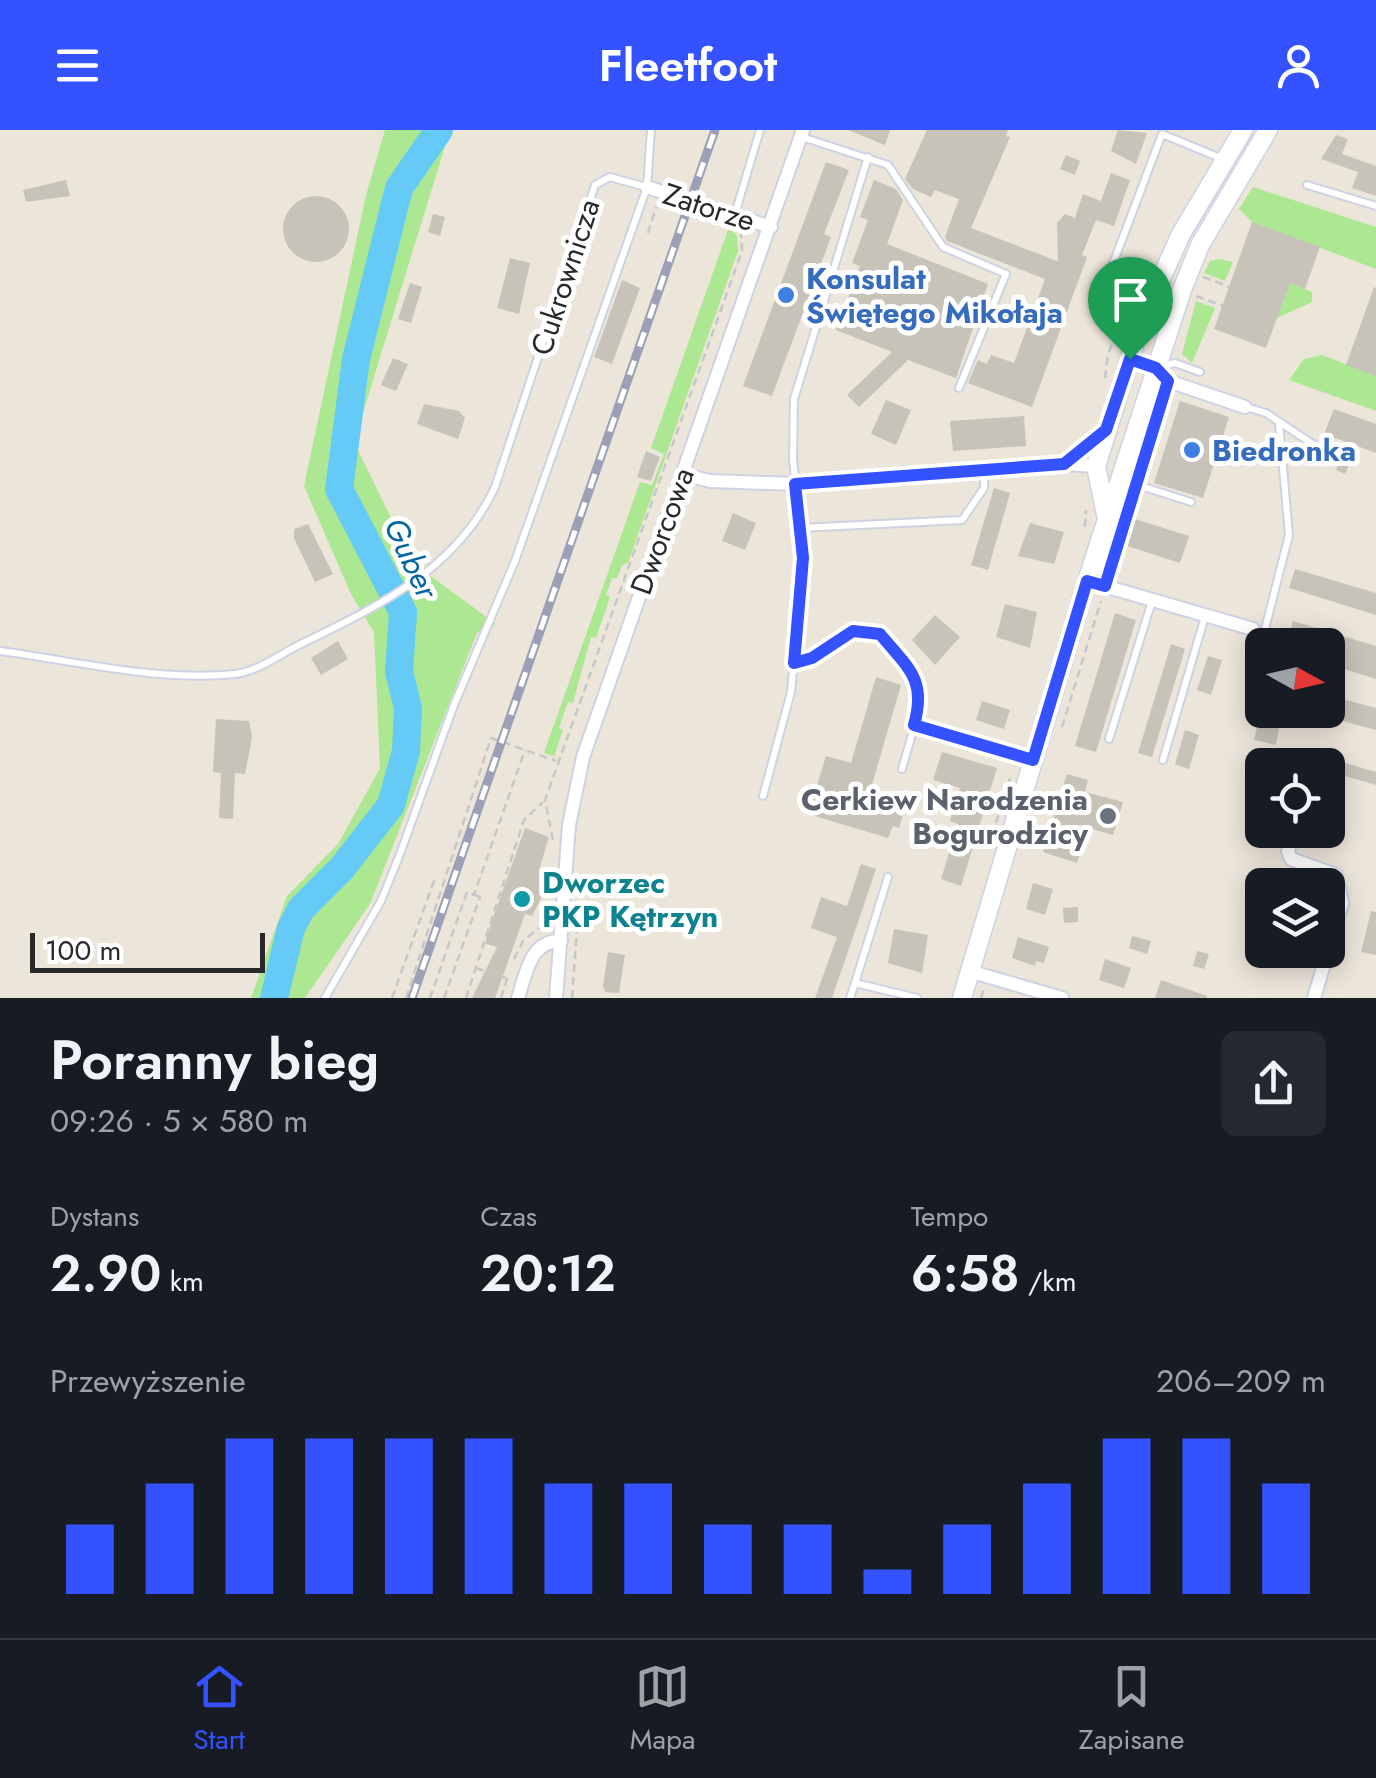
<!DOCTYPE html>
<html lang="pl">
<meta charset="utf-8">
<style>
:root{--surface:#171b24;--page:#242831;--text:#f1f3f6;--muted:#9ea1a6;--line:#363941;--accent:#3452ff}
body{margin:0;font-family:Jost,sans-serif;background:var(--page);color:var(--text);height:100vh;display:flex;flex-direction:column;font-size:38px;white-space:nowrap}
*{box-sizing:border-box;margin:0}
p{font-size:32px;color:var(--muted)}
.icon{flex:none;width:55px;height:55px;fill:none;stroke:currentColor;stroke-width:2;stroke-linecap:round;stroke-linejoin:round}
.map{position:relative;height:868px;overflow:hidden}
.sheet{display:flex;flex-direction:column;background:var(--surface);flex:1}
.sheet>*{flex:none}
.needle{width:65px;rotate:98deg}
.buttons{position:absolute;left:1245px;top:498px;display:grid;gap:20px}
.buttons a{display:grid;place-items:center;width:100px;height:100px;border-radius:15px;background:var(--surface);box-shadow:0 5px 25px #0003;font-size:50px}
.scale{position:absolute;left:30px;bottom:25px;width:235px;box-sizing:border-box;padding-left:10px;border:5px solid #292929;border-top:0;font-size:28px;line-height:35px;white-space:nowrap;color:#292929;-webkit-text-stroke:8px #fff;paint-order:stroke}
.pin{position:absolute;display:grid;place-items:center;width:85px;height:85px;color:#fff;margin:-102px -42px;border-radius:50% 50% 50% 0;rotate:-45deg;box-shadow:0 0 10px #0007}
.pin .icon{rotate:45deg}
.round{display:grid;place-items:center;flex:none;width:105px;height:105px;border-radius:15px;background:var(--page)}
.summary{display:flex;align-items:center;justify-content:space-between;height:170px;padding:0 50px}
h1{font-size:55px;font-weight:600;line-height:75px}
.figures{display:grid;grid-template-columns:repeat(3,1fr);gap:15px;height:170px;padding:10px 50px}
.figures div{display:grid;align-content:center}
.figures b{font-size:50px;font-weight:600}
.figures small{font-size:28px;font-weight:400}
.figures p{font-size:28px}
.chart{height:280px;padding:20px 50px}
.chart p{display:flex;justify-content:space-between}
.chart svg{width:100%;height:180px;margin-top:10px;stroke:var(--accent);stroke-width:6}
header{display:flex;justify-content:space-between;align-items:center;height:130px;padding:0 50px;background:var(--accent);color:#fff;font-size:45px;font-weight:600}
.tab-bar{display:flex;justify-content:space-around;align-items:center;height:140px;border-top:2px solid var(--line);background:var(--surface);font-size:28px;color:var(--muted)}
.tab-bar a{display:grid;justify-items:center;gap:5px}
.tab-bar .on{color:var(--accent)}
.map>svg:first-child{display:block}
.green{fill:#ace792}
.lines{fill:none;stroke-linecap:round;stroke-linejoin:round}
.river{stroke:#65caf6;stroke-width:28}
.building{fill:#c7c3b8}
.lane-casing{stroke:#cfd2e3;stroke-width:10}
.street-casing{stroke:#cfd2e3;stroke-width:16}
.secondary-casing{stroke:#cfd2e3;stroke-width:21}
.path{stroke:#c7c7c7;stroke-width:2.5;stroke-dasharray:8 5;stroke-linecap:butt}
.lane{stroke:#fff;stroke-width:6}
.street{stroke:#fff;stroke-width:12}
.secondary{stroke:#fff;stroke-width:18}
.rail-casing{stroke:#9c9fb5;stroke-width:9}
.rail{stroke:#fff;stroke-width:5;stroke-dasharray:15;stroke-linecap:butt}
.route-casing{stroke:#fff;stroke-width:20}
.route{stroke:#3452ff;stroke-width:12}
.shop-dot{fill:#3f7fe0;stroke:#fff;stroke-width:4}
.worship-dot{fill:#6b7280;stroke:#fff;stroke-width:4}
.culture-dot{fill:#0f9aa8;stroke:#fff;stroke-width:4}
.labels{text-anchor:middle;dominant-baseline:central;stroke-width:10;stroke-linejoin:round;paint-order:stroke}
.street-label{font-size:30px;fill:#292929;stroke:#fff}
.shop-label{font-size:30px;font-weight:bold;fill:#366cbe;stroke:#fff;text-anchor:start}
.worship-label{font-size:30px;font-weight:bold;fill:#5b616d;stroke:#fff;text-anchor:end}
.culture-label{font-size:30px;font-weight:bold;fill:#0d838f;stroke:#fff;text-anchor:start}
.water-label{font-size:32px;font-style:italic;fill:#0566a1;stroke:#fff}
</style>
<header><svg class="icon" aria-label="menu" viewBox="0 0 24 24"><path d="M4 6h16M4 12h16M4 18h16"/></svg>Fleetfoot<svg class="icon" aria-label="person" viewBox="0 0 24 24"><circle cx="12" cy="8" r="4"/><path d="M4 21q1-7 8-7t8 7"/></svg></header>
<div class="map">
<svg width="1376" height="868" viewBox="0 0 1376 868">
<rect width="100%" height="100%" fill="#ece5da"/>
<g class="green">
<polygon points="385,0 450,0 354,312 413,433 496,494 477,503 370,774 305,868 251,868 287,766 338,714 380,638 374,502 351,464 304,356 366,65"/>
<polygon points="1253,57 1376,97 1376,139 1252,92 1239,79"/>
<polygon points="729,97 737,106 738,121 628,433 622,435 617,448 612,448 606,465 610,467 596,508 591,507 573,573 568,572 559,598 563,600 554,626 544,623 640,352 652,355 664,324 651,318"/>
<polygon points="1219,129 1233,132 1225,151 1204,143 1210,131"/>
<polygon points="1290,153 1312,162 1312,172 1277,188"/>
<polygon points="1196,171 1215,178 1192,233 1182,224"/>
<polygon points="1322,225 1376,246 1376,281 1289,250 1304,229"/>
</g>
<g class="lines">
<polyline class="river" points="274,868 291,798 301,779 342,738 391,675 406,621 408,578 399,542 403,482 339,359 356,229 399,58 439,0"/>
</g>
<g class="building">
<polygon points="848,0 890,0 885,15"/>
<polygon points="927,0 1008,0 1006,6 1010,7 971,98 1052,129 1058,131 1057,93 1065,84 1075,88 1083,64 1101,71 1111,43 1130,50 1114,96 1096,90 1082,125 1087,127 1032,277 968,253 978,230 987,234 991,225 1014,233 1045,149 947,111 945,107 959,69 935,60 931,67 913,59 905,49"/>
<polygon points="1118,0 1147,3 1136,34 1111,21"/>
<polygon points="1336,5 1348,9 1342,24 1376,36 1376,66 1352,58 1358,42 1321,29"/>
<polygon points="1066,25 1080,31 1075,45 1060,39"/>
<polygon points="826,32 849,40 824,104 831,107 772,266 743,256"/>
<polygon points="66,50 70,66 26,72 23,60"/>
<polygon points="874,50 896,59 903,70 887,114 988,154 956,248 908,230 859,277 847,265 892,222 836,200 860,136 852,133 868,90 860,87"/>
<circle cx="316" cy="99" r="33"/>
<polygon points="433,84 445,87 440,106 428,102"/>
<polygon points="1252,92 1320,117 1305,159 1290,153 1266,218 1214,199"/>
<polygon points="510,128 530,133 519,184 497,178"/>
<polygon points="622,150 640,158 612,234 594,227"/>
<polygon points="410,153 422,157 411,193 398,189"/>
<polygon points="1374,157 1376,158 1376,246 1346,235"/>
<polygon points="393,228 408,234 396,261 381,255"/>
<polygon points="886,270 911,280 896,315 871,304"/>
<polygon points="1180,271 1229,287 1203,368 1154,353"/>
<polygon points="424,274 459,281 465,288 458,309 417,294"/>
<polygon points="1334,279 1376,294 1376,323 1357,316 1345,344 1336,340 1346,312 1324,304"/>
<polygon points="1024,286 1026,316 953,321 950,291"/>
<polygon points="646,321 660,327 651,351 637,347"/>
<polygon points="994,358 1010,363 988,440 971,435"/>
<polygon points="733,383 756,393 745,420 722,411"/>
<polygon points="1132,388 1189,406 1180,433 1124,415"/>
<polygon points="1030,393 1064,402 1054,434 1018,426"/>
<polygon points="308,394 333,444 315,452 294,408 294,399"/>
<polygon points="1295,439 1376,463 1376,485 1289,458"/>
<polygon points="1005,474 1037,482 1030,518 996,507"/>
<polygon points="1115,483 1136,490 1096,622 1075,616"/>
<polygon points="935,485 960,507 935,535 912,510"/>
<polygon points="1293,491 1376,516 1376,549 1328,534 1328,515 1286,515"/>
<polygon points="338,511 348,529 321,545 311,528"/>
<polygon points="1171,514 1185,519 1152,627 1138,623"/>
<polygon points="1208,526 1222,530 1211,565 1197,560"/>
<polygon points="876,547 901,555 869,665 906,676 899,698 893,696 888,708 808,684 826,626 851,633"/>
<polygon points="1328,565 1376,578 1376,600 1328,587"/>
<polygon points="982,571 1010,580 1004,599 976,590"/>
<polygon points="216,589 249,591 252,607 245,644 235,643 233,689 219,688 221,643 213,642"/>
<polygon points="1258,593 1279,598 1276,615 1254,610"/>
<polygon points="1185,600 1199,605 1189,639 1175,634"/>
<polygon points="942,622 997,638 961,756 941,749 958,694 950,691 960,658 933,650"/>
<polygon points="1328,628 1376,642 1376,655 1328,641"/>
<polygon points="1067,644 1088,650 1085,662 1123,672 1113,705 1088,698 1077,733 1043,722"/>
<polygon points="525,698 549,707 539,740 546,742 541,756 546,758 532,786 525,784 495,868 472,868 497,817 486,814 486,808"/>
<polygon points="861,734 876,739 855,801 832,868 815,868 837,807 811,798 821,767 847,776"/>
<polygon points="1033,753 1053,759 1045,785 1026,779"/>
<polygon points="1078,777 1078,792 1064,793 1063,778"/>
<polygon points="1371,781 1376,782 1376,825 1361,822"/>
<polygon points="894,799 928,805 922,843 888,833"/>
<polygon points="1132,806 1151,811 1147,824 1129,818"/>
<polygon points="1018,807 1049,817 1044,833 1036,831 1035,836 1012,828"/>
<polygon points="1197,821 1209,824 1204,839 1193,836"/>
<polygon points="608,822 625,825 619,863 605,862 603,856"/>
<polygon points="1105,829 1131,838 1124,858 1099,850"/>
<polygon points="1161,850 1207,866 1207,868 1155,868"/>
</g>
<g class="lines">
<g class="lane-casing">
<g id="lane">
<polyline points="802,7 888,35 943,117 1006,144 959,258"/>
<polyline points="1307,55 1376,76"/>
<polyline points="735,84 760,0"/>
<polyline points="1147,176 1130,164 1111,139 1162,4 1223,29"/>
<polyline points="1163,236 1175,233 1200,242"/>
<polyline points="1246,277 1266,283 1320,319"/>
<polyline points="1122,350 1191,372"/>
<polyline points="799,398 962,390 984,358 984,341"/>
<polyline points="1264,503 1289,405 1279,293"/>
<path d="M0,521C76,531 159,552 235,544C256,542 279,525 297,516C376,477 456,441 495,357L595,55L610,47L646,57"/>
<path d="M794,533L812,528L853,501L880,504C932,567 923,563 902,639"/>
<polyline points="914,595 1032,629"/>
<polyline points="1109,609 1152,471"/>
<polyline points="1163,630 1206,483"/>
<polyline points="763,666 791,562 803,428 793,329 794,269 868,27"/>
<polyline points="855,853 888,747"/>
<polyline points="325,868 381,771 400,724 454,575 515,431 647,57 651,0"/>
<polyline points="850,868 855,853 917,868"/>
</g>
</g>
<g class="street-casing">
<g id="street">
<polyline points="647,57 771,97"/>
<polyline points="1156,238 1168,251 1245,277"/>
<polyline points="1064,334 1106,300"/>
<polyline points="682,344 710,351 795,354 1064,334 1096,336"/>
<polyline points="1087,451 1253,499"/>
<polyline points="1293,700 1288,721 1291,729 1336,745 1342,773 1314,868"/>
<polyline points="969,841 1062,868"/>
<path d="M518,868C526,844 530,810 561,811"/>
<polyline points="556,868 569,695 583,627 803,0"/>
</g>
</g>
<g class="secondary-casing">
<g id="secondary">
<polyline points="1107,389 1096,336 1141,193 1181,104 1243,0"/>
<polyline points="962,868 1087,451 1182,160 1200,115 1268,0"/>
</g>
</g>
<g class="path">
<polyline points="648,103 656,77"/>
<polyline points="1203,147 1230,157"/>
<polyline points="1196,166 1223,176"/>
<polyline points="1105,248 1108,224 1128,176"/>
<polyline points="1085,397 1086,380"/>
<polyline points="1109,444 1115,423"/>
<polyline points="1062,597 1101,471"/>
<polyline points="996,693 1011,645"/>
<polyline points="553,710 545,670 742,121 741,104"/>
<polyline points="514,829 523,811 548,791"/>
<polyline points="476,838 506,848"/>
<polyline points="392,868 434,751 439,752"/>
<polyline points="406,868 491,608 556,631"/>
<polyline points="430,868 467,762 474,765 525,620"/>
<polyline points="444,868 480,767 475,765"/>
<polyline points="466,868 524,690 543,672"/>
<polyline points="501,868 508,846"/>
<polyline points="572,868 578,785"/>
<polyline points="981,868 984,858"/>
</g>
<use href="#lane" class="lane"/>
<use href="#street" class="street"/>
<use href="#secondary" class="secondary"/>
<g class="rail-casing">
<polyline id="rail" points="412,868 715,0"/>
</g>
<use href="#rail" class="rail"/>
</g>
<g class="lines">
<g class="route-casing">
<path id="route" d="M1130,229L1156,238L1168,251L1105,456L1087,451L1033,630L914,595C927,549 908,538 880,504L853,501L812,528L794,533L803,428L795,354L1064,334L1106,300Z"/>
</g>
<use href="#route" class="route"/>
</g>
<g class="shop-dot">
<circle cx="786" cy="165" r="10"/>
<circle cx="1192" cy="320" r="10"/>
</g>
<circle class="worship-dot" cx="1108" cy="686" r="10"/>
<circle class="culture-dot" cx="522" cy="769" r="10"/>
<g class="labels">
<g class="street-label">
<text transform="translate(709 77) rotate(18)">Zatorze</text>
<text transform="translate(565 147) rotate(-72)">Cukrownicza</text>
<text transform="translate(662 401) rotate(-70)">Dworcowa</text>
</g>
<g class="shop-label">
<text x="806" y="148">Konsulat<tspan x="806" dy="34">Świętego Mikołaja</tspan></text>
<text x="1212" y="320">Biedronka</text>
</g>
<g class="worship-label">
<text x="1088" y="669">Cerkiew Narodzenia<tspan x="1088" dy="34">Bogurodzicy</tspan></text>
</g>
<g class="culture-label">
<text x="542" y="752">Dworzec<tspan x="542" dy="34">PKP Kętrzyn</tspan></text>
</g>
<g class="water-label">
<text transform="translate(411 428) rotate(65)">Guber</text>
</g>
</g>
</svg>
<div class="buttons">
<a><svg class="needle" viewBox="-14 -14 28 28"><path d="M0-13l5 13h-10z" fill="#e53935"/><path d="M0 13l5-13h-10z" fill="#9ea1a6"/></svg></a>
<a><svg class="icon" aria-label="locate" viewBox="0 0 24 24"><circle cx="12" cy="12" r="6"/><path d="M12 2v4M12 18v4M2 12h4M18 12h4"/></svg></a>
<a><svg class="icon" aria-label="layers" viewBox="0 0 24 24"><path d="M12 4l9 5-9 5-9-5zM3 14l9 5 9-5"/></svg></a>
</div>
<div class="scale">100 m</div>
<div class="pin" style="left:1130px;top:229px;background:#1e9e55"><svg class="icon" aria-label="arrive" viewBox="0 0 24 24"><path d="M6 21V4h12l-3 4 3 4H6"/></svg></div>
</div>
<section class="sheet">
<div class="summary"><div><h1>Poranny bieg</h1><p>09:26 · 5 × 580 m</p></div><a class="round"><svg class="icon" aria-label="share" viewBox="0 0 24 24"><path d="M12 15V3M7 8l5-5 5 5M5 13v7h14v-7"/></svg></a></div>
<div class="figures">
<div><p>Dystans</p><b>2.90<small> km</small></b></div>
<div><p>Czas</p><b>20:12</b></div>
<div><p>Tempo</p><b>6:58<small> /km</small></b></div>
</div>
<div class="chart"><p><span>Przewyższenie</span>206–209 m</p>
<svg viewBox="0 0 160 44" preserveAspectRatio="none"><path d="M5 44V27M15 44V17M25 44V6M35 44V6M45 44V6M55 44V6M65 44V17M75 44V17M85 44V27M95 44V27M105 44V38M115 44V27M125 44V17M135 44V6M145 44V6M155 44V17"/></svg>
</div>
</section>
<nav class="tab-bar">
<a class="on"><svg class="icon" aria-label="home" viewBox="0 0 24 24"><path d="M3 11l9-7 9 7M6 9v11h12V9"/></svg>Start</a>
<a><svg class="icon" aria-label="map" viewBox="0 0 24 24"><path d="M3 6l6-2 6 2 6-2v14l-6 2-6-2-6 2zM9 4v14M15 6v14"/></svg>Mapa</a>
<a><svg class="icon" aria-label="saved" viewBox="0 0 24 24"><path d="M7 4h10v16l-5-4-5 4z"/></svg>Zapisane</a>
</nav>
